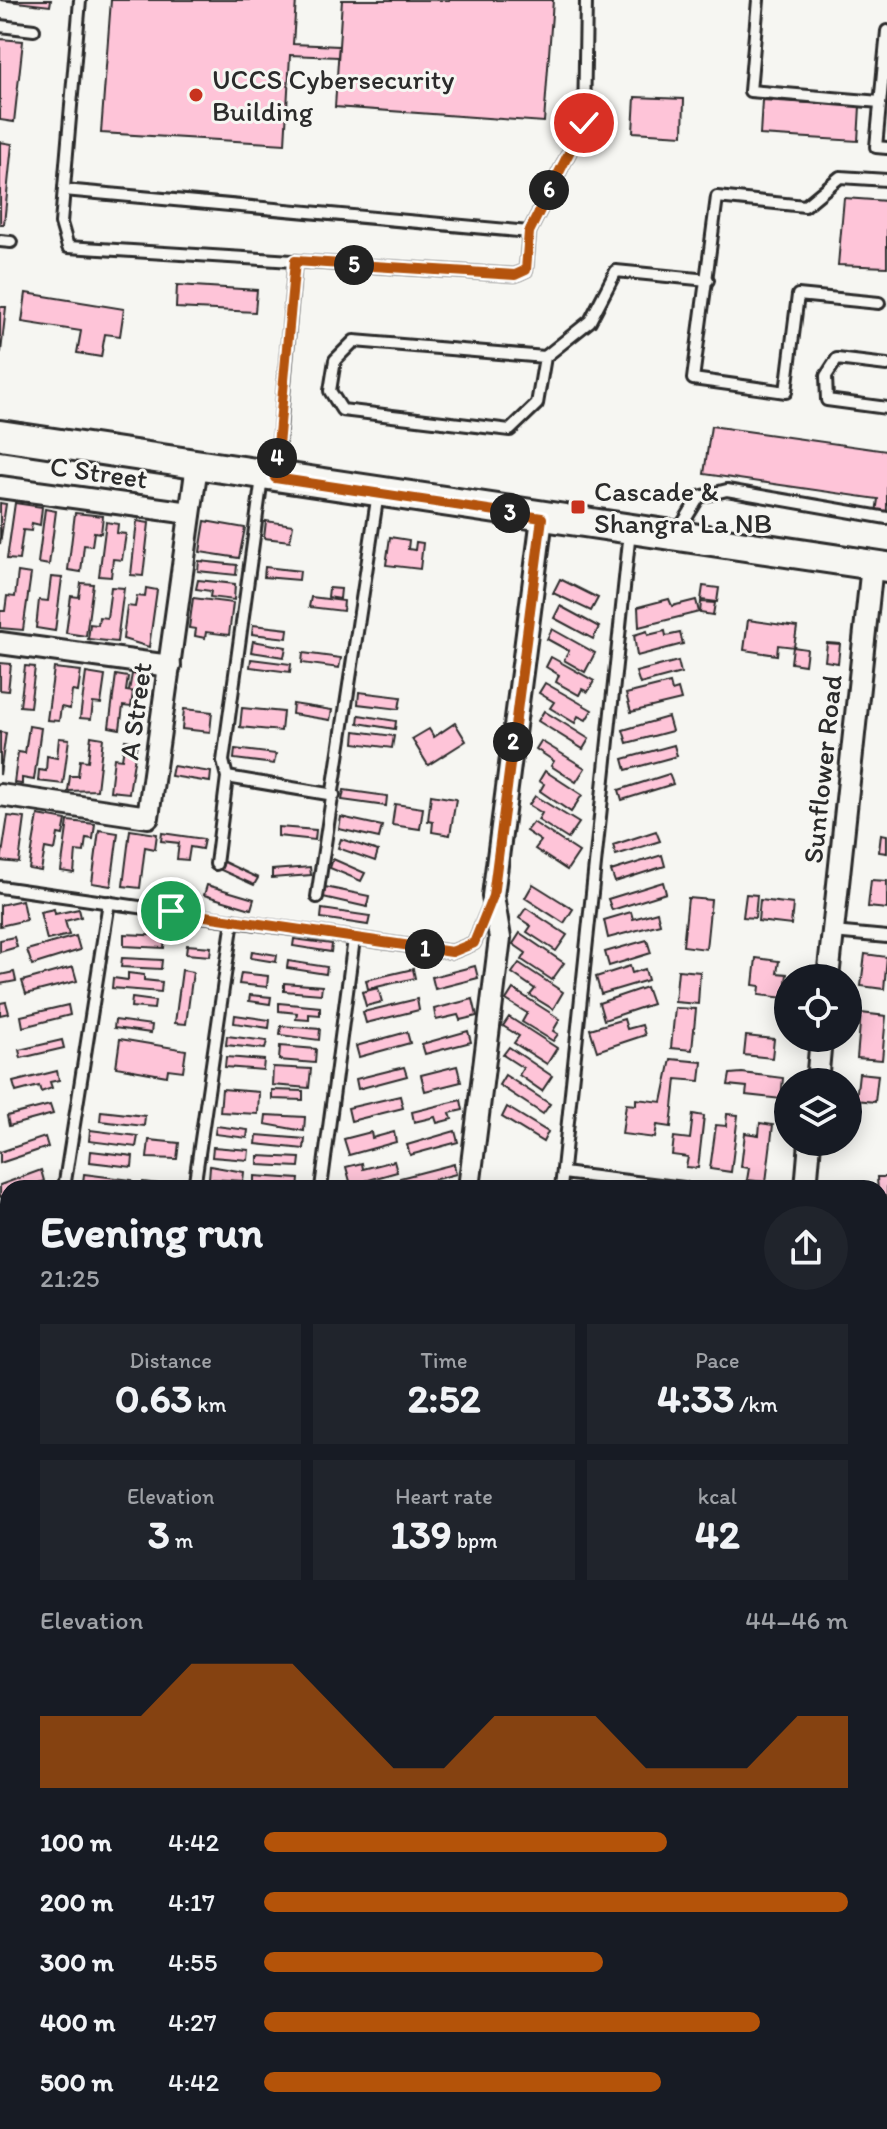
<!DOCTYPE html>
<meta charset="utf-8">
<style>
:root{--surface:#171b24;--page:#20242c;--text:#f1f3f6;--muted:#9ea1a6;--accent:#b45309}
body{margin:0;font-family:Itim,sans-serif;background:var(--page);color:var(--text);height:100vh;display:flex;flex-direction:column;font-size:30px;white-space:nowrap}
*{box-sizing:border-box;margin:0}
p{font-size:26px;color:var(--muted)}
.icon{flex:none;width:44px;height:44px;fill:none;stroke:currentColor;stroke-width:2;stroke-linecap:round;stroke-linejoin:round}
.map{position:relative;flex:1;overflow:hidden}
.sheet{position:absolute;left:0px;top:1180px;width:888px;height:950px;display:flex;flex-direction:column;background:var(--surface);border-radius:24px 24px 0 0;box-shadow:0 4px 20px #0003}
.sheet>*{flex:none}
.buttons{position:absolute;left:774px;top:964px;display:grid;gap:16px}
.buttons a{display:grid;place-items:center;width:88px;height:88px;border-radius:50%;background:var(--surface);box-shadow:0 4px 20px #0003;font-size:40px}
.pin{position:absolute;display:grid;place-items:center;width:68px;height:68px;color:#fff;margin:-34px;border:4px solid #fff;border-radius:50%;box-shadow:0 2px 8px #0007}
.km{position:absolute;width:40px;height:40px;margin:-20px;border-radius:50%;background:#222;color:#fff;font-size:22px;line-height:40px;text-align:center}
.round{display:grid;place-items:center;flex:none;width:84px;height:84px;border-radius:42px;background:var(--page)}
.head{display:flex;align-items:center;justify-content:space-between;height:136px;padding:0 40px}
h1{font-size:44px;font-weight:700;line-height:60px}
.metrics{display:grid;grid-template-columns:repeat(3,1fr);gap:12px;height:136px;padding:8px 40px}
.metrics div{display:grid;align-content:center;border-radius:0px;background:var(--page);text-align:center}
.metrics b{font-size:40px;font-weight:700}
.metrics small{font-size:22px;font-weight:400}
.metrics p{font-size:22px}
.chart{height:224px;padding:16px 40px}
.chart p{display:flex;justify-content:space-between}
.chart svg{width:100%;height:144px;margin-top:8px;fill:var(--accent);opacity:.7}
ul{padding:0 40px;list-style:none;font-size:26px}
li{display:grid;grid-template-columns:128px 96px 1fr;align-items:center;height:60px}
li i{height:20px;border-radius:10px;background:var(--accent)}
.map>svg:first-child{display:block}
.green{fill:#a3edbb;stroke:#678c73;stroke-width:2}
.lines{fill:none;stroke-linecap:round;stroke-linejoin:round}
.stream{stroke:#63939b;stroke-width:5}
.building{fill:#fec4d8;stroke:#2b2b2b;stroke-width:2}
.lane-casing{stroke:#2b2b2b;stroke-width:16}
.street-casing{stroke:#2b2b2b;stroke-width:26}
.secondary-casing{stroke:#2b2b2b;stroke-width:34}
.path{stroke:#2b2b2b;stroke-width:3;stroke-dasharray:8 6;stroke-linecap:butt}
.lane{stroke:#f6f6f2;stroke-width:10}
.street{stroke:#f6f6f2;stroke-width:20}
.secondary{stroke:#f6f6f2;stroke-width:28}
.route-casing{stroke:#fff;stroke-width:16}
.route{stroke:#b45309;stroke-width:10}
.poi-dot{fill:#c8321e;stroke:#f6f6f2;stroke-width:3}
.labels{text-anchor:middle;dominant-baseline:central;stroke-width:6;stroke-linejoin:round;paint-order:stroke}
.poi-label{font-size:28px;fill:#2b2b2b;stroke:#f6f6f2;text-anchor:start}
.street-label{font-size:28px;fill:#2b2b2b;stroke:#f6f6f2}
</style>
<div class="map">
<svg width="887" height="2129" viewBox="0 0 887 2129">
<rect width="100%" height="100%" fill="#f6f6f2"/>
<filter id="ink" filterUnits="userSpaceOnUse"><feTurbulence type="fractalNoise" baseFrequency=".0125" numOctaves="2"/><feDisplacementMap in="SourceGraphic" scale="16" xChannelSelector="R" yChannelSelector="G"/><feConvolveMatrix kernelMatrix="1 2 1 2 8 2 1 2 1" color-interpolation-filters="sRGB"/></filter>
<g filter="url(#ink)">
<polygon class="green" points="887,1926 887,2129 603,2129 604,2122 880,2122 880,1930"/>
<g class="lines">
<g class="stream">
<polyline points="880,1847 887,1845"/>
<polyline points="0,1936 8,1936"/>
<polyline points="539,2122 539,2129"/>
</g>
</g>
<g class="building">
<polygon points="0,0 51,0 50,6"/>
<polygon points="111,0 296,0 293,44 339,46 338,57 290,55 285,144 101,133"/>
<polygon points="342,0 553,0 544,122 335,107"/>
<polygon points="0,39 23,41 14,122 0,120"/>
<polygon points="635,97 684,99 683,135 633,132"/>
<polygon points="762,100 860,106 858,141 760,135"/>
<polygon points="0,142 12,144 4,224 0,224"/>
<polygon points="844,198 887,201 887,267 838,265"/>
<polygon points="177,285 257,290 255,312 176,308"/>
<polygon points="26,293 124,309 120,336 105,334 101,357 77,353 81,331 22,322"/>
<polygon points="0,307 6,307 1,352 0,352"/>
<polygon points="711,426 887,451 887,514 876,513 878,499 704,474"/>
<polygon points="0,503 6,504 0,544"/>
<polygon points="15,503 42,507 40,525 32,523 31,531 23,530 19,560 7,559"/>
<polygon points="45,509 56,511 49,565 38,563"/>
<polygon points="75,513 103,516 101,533 94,532 92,546 84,545 81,572 68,570"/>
<polygon points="137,521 149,523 143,576 131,575"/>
<polygon points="205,521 245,528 239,558 200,552"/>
<polygon points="266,521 293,525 290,541 264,538"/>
<polygon points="106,522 118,524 117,533 126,534 122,560 113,559 111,577 99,576"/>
<polygon points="390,537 409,540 408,549 415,550 416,542 423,543 420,569 386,565"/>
<polygon points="199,561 237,565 236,575 198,571"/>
<polygon points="265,567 300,571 299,580 264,577"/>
<polygon points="18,572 31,574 23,630 0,628 0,611 5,611 7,596 15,597"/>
<polygon points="51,577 62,578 55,631 36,628 39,600 48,601"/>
<polygon points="560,579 598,598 591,611 553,593"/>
<polygon points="198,580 235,584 234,600 210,597 211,591 196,589"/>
<polygon points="81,583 93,584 86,636 66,633 71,596 79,597"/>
<polygon points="703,586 719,588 717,602 701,600"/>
<polygon points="111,587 124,588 117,642 88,639 90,624 98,625 99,617 107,618"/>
<polygon points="146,588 157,590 149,647 123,639 127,606 135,607 137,596 145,597"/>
<polygon points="329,588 341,589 340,599 328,597"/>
<polygon points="311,597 344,601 343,611 309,607"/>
<polygon points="193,598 233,603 229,635 206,632 205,638 195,636 196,629 189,628"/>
<polygon points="669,599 672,606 696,600 699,612 639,627 638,607"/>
<polygon points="701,602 715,603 713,615 700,613"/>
<polygon points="560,606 599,627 593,639 554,618"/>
<polygon points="748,620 797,627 794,647 778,645 777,655 744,650"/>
<polygon points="253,625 288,629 287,638 252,634"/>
<polygon points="552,629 595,653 585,672 564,660 569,651 547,639"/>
<polygon points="647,631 648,635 665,631 666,636 680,633 683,644 637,656 634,635"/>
<polygon points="253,641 286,647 284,657 251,652"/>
<polygon points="827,643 840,644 838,663 825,661"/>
<polygon points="793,647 807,649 805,665 791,663"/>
<polygon points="303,653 341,658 339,668 302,663"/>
<polygon points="551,657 594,681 588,692 582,689 579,695 556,682 559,675 546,667"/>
<polygon points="251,659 291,664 290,672 250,667"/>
<polygon points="678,661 681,673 640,684 636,672"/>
<polygon points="0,663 11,664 8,691 0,690"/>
<polygon points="25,666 35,667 30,707 20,706"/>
<polygon points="54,668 81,671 78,692 72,691 70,709 61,707 59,721 47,720"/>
<polygon points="86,673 105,676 101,704 93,703 91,719 80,718"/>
<polygon points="132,674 147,676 145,693 129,691"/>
<polygon points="116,675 128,677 126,691 133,692 131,707 123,706 120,729 109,727"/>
<polygon points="545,683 592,710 586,720 578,716 575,723 550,708 554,702 539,693"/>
<polygon points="670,683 672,691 678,689 681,700 631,712 626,694"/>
<polygon points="359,692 401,697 399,709 358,704"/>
<polygon points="293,704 332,710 330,720 292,714"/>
<polygon points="242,708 283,712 281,731 240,727"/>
<polygon points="184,709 212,712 210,732 182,729"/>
<polygon points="544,711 589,739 583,749 538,721"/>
<polygon points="359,715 396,721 395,729 358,723"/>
<polygon points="668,717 672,731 627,743 623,730"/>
<polygon points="455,723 466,741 428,765 412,739 429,729 434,737"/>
<polygon points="29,726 41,728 34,780 22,778 22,784 14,783 18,752 25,753"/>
<polygon points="355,731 394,736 392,748 354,743"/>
<polygon points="0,732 6,733 0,775"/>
<polygon points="91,736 103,738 97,790 68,791 70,776 78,776 80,760 88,761"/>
<polygon points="59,738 69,739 63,784 38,781 39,770 46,771 47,756 57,758"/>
<polygon points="125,740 137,742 129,793 110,791 114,758 122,759"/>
<polygon points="541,741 585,768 576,782 551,766 554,761 536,749"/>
<polygon points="674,745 677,756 626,770 623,759"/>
<polygon points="235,749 276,754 274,764 234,759"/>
<polygon points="173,766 211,772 210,782 171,776"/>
<polygon points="545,771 582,795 571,812 540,791 544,784 539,781"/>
<polygon points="669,774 673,784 622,800 619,790"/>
<polygon points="344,790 387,796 386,806 342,800"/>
<polygon points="431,795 456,799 450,835 432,832 433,822 428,821"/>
<polygon points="535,796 579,823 568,839 538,820 542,813 529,805"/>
<polygon points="395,804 423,808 420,829 392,825"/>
<polygon points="38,815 66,820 63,835 58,834 55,850 45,848 41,871 29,869"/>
<polygon points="8,816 25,818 19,863 1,861"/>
<polygon points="341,817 382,826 379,838 339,829"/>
<polygon points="68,821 95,824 93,839 86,838 84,852 76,851 74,873 61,871"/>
<polygon points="533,822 579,852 567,870 535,849 541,841 526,831"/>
<polygon points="278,827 316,830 315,840 278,836"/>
<polygon points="99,830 118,833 111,886 92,883"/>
<polygon points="130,830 157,834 155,849 145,847 140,888 123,886"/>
<polygon points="656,831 660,841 616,855 613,845"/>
<polygon points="162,833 204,839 202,849 190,847 188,860 177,859 179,843 161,841"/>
<polygon points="881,834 887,835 887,853 879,852"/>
<polygon points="341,839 378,851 375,861 338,848"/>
<polygon points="662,855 665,866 615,882 611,871"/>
<polygon points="333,859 365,873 361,881 330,868"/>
<polygon points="224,862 258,878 254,885 221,870"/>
<polygon points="310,867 311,875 272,878 272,870"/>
<polygon points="871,880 887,881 887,909 868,907"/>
<polygon points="663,882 666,893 612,910 608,899"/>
<polygon points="533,884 573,909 564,923 525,898"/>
<polygon points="207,885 254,899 251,909 204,895"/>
<polygon points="325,887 369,896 367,907 323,897"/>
<polygon points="746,894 757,895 755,918 743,917"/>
<polygon points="688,898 711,900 706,949 683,946"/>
<polygon points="22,900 26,920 0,926 0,905"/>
<polygon points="760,900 793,904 791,925 758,921"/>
<polygon points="526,908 567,935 556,951 527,932 531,926 519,918"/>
<polygon points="54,909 55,914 79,909 81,917 65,921 69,935 47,940 40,912"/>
<polygon points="322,909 370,916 368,925 321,918"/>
<polygon points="631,912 633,919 657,912 660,924 608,938 604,920"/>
<polygon points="520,933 564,963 552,980 522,960 526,953 513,944"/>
<polygon points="124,934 165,936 164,948 124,946"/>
<polygon points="76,936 80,950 32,965 27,950"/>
<polygon points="14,937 17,947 0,952 0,940"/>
<polygon points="294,939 332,944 331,952 293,946"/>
<polygon points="647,940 651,953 609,966 605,952"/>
<polygon points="187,945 211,947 210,956 186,954"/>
<polygon points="252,951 277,955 276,962 251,958"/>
<polygon points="865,954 887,957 884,989 861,986"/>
<polygon points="122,958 162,960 161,969 121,967"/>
<polygon points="756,958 779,961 777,973 787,974 784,998 759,995 760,986 753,985"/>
<polygon points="288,961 327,967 326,974 287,968"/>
<polygon points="519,963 563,992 553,1009 530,995 535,989 512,973"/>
<polygon points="475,966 478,978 435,989 432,977"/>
<polygon points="630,966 632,973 645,969 648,980 601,994 596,977"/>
<polygon points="73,967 77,981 26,994 22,981"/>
<polygon points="413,969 415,978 368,989 366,980"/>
<polygon points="182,970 193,972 186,1024 175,1023"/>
<polygon points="678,970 700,972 698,1004 675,1002"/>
<polygon points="14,972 16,981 0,984 0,975"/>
<polygon points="128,973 144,975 144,980 162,982 161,992 112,988 113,978 128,980"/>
<polygon points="241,973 268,976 267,987 239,984"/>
<polygon points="284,983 322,986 321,994 284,991"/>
<polygon points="646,987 652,1004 604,1020 599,1003"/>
<polygon points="378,988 382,1002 366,1006 362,992"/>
<polygon points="513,989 560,1019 553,1031 558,1034 553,1041 522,1022 527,1013 506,1000"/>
<polygon points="250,995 271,997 270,1004 249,1001"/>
<polygon points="132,998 155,1001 154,1009 131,1007"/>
<polygon points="417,999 419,1010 366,1023 363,1012"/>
<polygon points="473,999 477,1016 460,1020 458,1015 436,1020 434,1009"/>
<polygon points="6,1002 9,1013 0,1015 0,1003"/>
<polygon points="279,1003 320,1007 320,1015 309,1014 309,1020 296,1019 297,1013 279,1011"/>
<polygon points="68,1005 70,1015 23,1027 21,1016"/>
<polygon points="675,1008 696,1009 692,1050 671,1048"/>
<polygon points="861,1013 886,1016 882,1060 857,1058"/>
<polygon points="235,1015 270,1020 269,1028 234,1023"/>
<polygon points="509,1017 557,1048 547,1064 514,1043 519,1036 503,1026"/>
<polygon points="624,1019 627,1029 642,1025 645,1035 597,1051 590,1029"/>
<polygon points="115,1020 152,1025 151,1033 114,1028"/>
<polygon points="281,1026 320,1029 319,1040 280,1035"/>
<polygon points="468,1031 471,1042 425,1054 422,1044"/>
<polygon points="407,1032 410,1043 359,1057 356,1046"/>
<polygon points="227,1036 267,1041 265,1049 226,1045"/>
<polygon points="746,1036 774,1039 772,1058 744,1055"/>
<polygon points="120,1039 186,1050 183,1071 168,1069 167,1076 116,1067"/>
<polygon points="62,1040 64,1048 21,1058 19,1050"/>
<polygon points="280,1046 316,1049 315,1063 279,1060"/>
<polygon points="509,1047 552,1076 542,1091 519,1075 523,1068 503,1055"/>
<polygon points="226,1057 264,1060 263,1070 225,1067"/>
<polygon points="671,1059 702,1062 700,1081 676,1079 671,1127 657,1125 655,1138 622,1134 626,1104 636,1105 636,1099 662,1102"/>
<polygon points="457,1066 461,1082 425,1091 421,1075"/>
<polygon points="273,1067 311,1069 309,1088 272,1085"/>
<polygon points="404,1067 407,1076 358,1089 356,1079"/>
<polygon points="57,1071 59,1080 50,1082 52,1088 41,1092 39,1086 16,1092 13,1082"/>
<polygon points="742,1073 783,1078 781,1099 746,1095 747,1087 728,1085 730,1074"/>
<polygon points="859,1073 878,1075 875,1102 856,1100"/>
<polygon points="505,1075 550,1104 543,1114 499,1085"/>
<polygon points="222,1089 259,1092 258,1114 220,1112"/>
<polygon points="272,1090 303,1091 303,1100 272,1099"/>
<polygon points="400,1096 403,1108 351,1121 348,1108"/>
<polygon points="461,1100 463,1110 450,1113 452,1119 437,1123 435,1117 414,1122 412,1112"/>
<polygon points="50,1105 53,1114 9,1126 7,1116"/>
<polygon points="507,1107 548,1132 543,1142 502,1117"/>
<polygon points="101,1111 145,1116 144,1126 100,1121"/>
<polygon points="693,1114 704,1116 698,1168 686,1167 688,1157 672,1155 674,1137 690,1139"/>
<polygon points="727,1114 738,1115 731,1172 710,1169 716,1125 726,1126"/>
<polygon points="266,1115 305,1117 304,1131 265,1124"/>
<polygon points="760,1123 773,1125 766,1182 747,1180 749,1168 741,1167 745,1133 759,1135"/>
<polygon points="216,1126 248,1130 247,1138 215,1134"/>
<polygon points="90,1130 138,1136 136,1147 89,1141"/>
<polygon points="455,1131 458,1142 410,1155 407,1145"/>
<polygon points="371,1132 372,1138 394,1132 396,1142 349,1155 344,1139"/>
<polygon points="257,1135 305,1139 304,1149 256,1144"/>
<polygon points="45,1137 48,1147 0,1163 0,1152"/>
<polygon points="149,1140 179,1143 177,1159 147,1158"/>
<polygon points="213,1147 249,1150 248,1160 212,1157"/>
<polygon points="91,1151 133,1156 132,1167 90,1162"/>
<polygon points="258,1156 300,1158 299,1167 258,1165"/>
<polygon points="394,1161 397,1172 351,1185 346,1167 362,1163 363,1169"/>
<polygon points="454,1164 456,1174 402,1188 400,1178"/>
<polygon points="210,1166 244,1172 243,1181 209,1179"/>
<polygon points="41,1170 44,1181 25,1188 8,1188 8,1194 0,1197 0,1185"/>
<polygon points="84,1174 132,1180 131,1188 83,1183"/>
<polygon points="254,1176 299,1179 298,1188 254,1188"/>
<polygon points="877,1177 887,1177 887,1226 880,1225"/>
<polygon points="143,1182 175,1186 174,1188 142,1188"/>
<polygon points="8,1216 8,1232 1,1234 0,1219"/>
<polygon points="880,1245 887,1246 887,1280 880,1279"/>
<polygon points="8,1248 8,1257 0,1260 0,1250"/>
<polygon points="8,1285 8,1306 0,1308 0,1287"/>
<polygon points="880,1300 887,1300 887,1324 883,1324 880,1346"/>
<polygon points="880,1461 887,1462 883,1506 880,1506"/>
<polygon points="1,1634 8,1635 8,1688 0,1687"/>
<polygon points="880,1639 887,1639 883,1677 880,1677"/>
<polygon points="153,2122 271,2122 271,2129 152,2129"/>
</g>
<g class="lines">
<g class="lane-casing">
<g id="lane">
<polyline points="80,0 61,223 68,247 515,275 526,270 529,232 584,123 586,0"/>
<polyline points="758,0 750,91 880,102"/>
<polyline points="0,26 34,30"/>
<polyline points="887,31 876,147 887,148"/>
<polyline points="64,190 529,232"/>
<polyline points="0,241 11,242"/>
<polyline points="879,303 798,295 786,392 693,379 717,197 805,206 840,177 887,180"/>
<polyline points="545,357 537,404 510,430 342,410 330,391 335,360 354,341 545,357 590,321 616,271 708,280"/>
<polyline points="887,365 837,359 826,376 827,400 887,408"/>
<polyline points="276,474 295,261"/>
<polyline points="677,533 699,497 727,490 887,518"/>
<polyline points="227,777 334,795"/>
<polyline points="216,864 227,777 223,761 262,478"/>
<polyline points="0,887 452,952 474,943 491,902"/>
<polyline points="317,897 378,493"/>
<polyline points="833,932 887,937"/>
<polyline points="563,1173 684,1188"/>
<polyline points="64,1188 109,902"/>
<polyline points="194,1188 233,920"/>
<polyline points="321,1188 354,939"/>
<polyline points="561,1188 630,531"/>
<polyline points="0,1329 8,1330"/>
<polyline points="880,2092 881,2026"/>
<polyline points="628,2129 628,2122"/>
<polyline points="855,2129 860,2122"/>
</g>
</g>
<g class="street-casing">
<g id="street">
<polyline points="0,487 190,513"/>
<polyline points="0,643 170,666"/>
<polyline points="0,795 148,817 197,465"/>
<polyline points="828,978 872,565"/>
<polyline points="817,1082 821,1038"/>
<polyline points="469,1188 500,938 493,896 542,518"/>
<polyline points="806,1188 810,1142"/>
<polyline points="0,1433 8,1434"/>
<polyline points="880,1538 887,1539"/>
<polyline points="0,1607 8,1608"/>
<polyline points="880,1712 887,1712"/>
<polyline points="0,1768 8,1769"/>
</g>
</g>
<g class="secondary-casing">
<g id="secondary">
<polyline points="0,435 887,567"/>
<polyline points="0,2011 8,2011"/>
<polyline points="880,2024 887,2024"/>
</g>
</g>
<g class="path">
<polyline points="0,1848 8,1849"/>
<polyline points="880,1933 887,1929"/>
<polyline points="491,2129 491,2122"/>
</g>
<use href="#lane" class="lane"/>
<use href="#street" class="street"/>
<use href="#secondary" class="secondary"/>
</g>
</g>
<g class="lines" filter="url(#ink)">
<g class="route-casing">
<polyline id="route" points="171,911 452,952 474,943 493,896 542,518 275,478 295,261 515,275 526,270 529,232 584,123"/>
</g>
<use href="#route" class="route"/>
</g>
<g class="poi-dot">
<circle cx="196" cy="95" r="8"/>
<rect x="570" y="499" width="16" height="16" rx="4"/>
</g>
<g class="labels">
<g class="poi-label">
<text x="212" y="79">UCCS Cybersecurity<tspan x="212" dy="32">Building</tspan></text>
<text x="594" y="491">Cascade &amp;<tspan x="594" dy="32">Shangra La NB</tspan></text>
</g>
<g class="street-label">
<text transform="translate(99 472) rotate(8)">C Street</text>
<text transform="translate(135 711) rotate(-82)">A Street</text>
<text transform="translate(822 769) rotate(-84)">Sunflower Road</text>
</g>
</g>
</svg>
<div class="buttons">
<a><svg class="icon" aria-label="locate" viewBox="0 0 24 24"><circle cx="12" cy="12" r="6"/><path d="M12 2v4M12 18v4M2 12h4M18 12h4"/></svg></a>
<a><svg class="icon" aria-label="layers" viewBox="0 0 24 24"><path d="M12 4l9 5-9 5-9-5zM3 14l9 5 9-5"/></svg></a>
</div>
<div class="pin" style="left:171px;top:911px;background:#1e9e55"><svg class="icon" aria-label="arrive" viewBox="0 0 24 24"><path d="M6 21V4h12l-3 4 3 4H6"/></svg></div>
<div class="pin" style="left:584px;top:123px;background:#d93025"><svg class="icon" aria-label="check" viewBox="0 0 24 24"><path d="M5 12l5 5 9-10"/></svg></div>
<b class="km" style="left:425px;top:949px">1</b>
<b class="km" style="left:513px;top:742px">2</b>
<b class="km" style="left:510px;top:513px">3</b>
<b class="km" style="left:277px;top:458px">4</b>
<b class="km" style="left:354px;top:265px">5</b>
<b class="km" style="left:549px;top:190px">6</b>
<section class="sheet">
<div class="head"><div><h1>Evening run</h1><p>21:25</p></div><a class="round"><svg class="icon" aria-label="share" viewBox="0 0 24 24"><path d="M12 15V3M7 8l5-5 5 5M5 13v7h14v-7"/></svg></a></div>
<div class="metrics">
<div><p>Distance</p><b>0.63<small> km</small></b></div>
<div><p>Time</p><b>2:52</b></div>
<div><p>Pace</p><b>4:33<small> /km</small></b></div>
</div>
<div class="metrics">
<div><p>Elevation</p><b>3<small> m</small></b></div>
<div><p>Heart rate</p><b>139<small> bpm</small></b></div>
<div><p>kcal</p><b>42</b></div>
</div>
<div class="chart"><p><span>Elevation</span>44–46 m</p>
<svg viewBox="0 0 160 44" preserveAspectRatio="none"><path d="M0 44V22L10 22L20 22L30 6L40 6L50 6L60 22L70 38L80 38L90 22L100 22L110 22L120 38L130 38L140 38L150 22L160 22V44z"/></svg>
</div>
<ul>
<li><b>100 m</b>4:42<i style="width:69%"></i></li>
<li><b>200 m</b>4:17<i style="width:100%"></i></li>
<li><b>300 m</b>4:55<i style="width:58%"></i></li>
<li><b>400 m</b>4:27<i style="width:85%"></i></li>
<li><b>500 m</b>4:42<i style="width:68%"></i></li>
</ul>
</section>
</div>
